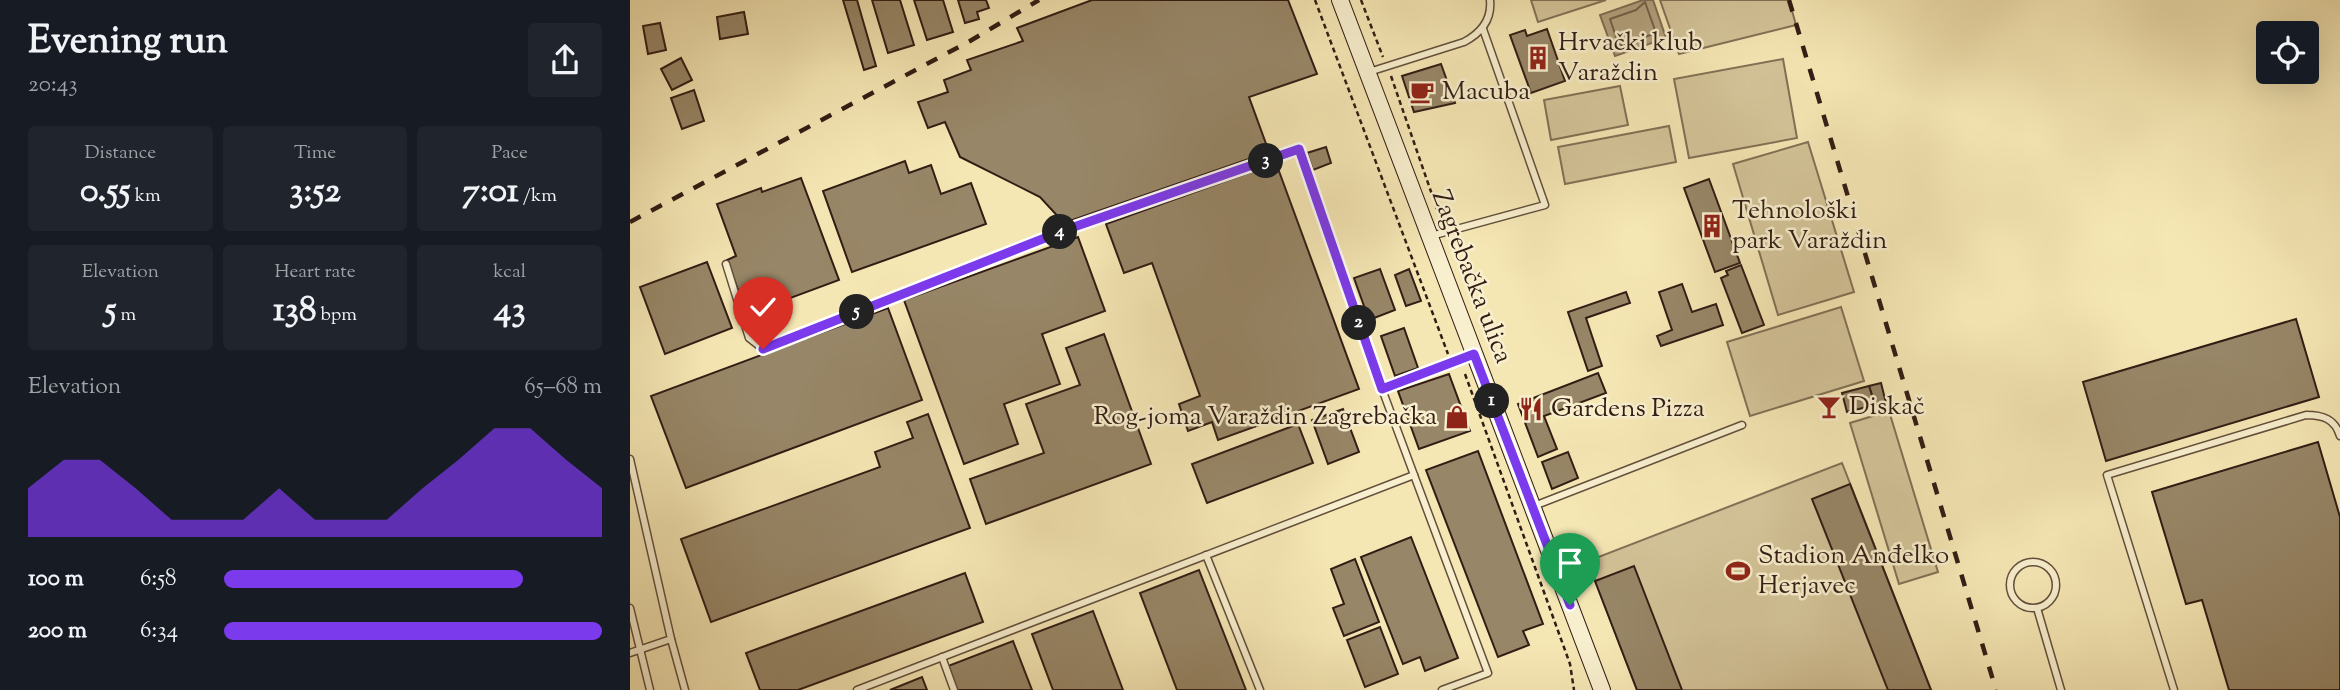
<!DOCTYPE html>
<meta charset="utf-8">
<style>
:root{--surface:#171b24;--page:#20242c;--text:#f1f3f6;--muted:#9ea1a6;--accent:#7c3aed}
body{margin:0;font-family:"Sorts Mill Goudy",serif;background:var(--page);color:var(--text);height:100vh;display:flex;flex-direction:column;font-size:26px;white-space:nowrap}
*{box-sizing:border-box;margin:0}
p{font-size:23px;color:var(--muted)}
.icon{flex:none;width:38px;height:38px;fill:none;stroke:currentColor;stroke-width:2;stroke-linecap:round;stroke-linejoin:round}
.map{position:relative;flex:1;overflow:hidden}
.details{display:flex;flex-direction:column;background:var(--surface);width:630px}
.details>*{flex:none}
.buttons{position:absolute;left:1626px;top:21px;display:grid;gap:14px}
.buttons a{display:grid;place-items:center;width:63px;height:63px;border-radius:7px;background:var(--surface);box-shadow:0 7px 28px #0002;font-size:35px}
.pin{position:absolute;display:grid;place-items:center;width:60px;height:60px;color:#fff;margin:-72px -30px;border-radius:50% 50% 50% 0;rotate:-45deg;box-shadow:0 0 7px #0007}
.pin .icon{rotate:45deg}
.km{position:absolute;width:35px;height:35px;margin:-18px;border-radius:50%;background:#222;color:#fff;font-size:19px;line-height:35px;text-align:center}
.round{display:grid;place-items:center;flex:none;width:74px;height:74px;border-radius:7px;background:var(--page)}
.summary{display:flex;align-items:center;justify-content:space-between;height:119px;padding:0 28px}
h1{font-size:38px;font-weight:700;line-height:52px}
.figures{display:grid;grid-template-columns:repeat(3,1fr);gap:10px;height:119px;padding:7px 28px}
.figures div{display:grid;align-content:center;border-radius:7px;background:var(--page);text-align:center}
.figures b{font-size:35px;font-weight:700}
.figures small{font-size:19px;font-weight:400}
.figures p{font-size:19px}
.chart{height:196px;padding:14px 28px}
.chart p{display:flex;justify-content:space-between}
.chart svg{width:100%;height:126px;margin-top:7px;fill:var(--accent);opacity:.7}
ul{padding:0 28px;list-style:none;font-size:23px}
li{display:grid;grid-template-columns:112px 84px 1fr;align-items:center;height:52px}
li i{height:18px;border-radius:9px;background:var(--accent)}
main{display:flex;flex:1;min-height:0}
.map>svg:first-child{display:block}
.green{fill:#d4c499;stroke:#837056;stroke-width:2}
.water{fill:#b3a27e;stroke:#7f6c54;stroke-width:2}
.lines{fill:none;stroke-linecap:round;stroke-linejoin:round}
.shore{stroke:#725f49;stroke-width:2}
.building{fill:#978667;stroke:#321c14;stroke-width:2}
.lane-casing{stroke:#634f3c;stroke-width:9}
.secondary-casing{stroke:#321c14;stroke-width:18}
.path{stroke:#321c14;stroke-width:2.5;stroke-dasharray:5 3.5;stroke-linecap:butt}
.lane{stroke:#f8efce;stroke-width:6}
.secondary{stroke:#f8efce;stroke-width:16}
.rail{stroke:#321c14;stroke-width:4.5;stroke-dasharray:12 12;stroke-linecap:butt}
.route-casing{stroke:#fff;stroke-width:14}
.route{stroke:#7c3aed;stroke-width:9}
.labels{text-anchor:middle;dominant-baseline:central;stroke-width:5;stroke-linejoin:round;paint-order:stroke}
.poi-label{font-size:26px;fill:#321c14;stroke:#f8efce;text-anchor:start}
.street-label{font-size:26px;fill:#321c14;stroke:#f8efce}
</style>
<main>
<section class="details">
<div class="summary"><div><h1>Evening run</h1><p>20:43</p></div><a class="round"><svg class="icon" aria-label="share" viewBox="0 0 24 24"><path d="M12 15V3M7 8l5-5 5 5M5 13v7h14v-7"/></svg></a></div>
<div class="figures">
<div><p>Distance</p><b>0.55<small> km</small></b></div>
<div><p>Time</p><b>3:52</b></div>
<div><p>Pace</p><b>7:01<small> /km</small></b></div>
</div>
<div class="figures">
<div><p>Elevation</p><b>5<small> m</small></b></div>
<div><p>Heart rate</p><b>138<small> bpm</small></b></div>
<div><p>kcal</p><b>43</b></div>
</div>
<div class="chart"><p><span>Elevation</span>65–68 m</p>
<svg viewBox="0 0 160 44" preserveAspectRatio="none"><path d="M0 44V27L10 17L20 17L30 27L40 38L50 38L60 38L70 27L80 38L90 38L100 38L110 27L120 17L130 6L140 6L150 17L160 27V44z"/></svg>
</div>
<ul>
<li><b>100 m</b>6:58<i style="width:79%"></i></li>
<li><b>200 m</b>6:34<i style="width:100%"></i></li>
</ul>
</section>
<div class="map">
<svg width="1710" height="690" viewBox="0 0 1710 690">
<rect width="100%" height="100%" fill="#f5e7b4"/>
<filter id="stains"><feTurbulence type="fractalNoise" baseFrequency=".00286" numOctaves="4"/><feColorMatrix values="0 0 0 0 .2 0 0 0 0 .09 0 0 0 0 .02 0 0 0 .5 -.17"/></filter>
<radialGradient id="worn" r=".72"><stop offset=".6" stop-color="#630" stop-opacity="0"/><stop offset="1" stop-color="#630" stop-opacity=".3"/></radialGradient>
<g class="green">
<polygon points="901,0 976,0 908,22"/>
<polygon points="1030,0 1159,0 1166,25 1049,54"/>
<polygon points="1153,59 1167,138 1059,158 1044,79"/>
<polygon points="990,86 998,125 921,140 914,100"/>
<polygon points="1039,126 1046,162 935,184 928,147"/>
<polygon points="1178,142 1224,292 1148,315 1103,164"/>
<polygon points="1211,307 1234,381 1120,416 1097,342"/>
<polygon points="1259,411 1308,572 1269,584 1220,423"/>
<polygon points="1212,463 1301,690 1007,690 958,561"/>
</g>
<polygon class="water" points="1013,0 1023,0 1036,38 985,56 970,15"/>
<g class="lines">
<polygon class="shore" points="1015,2 1026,33 989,46 980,19 1006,10"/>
</g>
<g class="building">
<polygon points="213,0 227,0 246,66 234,70"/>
<polygon points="242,0 270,0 284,45 258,53"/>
<polygon points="284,0 313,0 323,32 297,40"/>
<polygon points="328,0 356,0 359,8 347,12 349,19 335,23"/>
<polygon points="462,0 658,0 687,74 619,97 639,152 434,223 410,197 330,157 315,122 298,128 288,102 318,92 314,80 341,70 337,60 393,41 387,28"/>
<polygon points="114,12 118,34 90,39 87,17"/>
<polygon points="30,23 36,50 18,54 13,26"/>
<polygon points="917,29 935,81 901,93 880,35 895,30 897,36"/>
<polygon points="51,58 62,80 42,90 31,69"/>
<polygon points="811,64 825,103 784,112 772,76"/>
<polygon points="64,90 74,121 52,129 41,98"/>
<polygon points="696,147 701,163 683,170 677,153"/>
<polygon points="275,161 279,173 301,165 311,194 341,183 356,224 222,272 193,191"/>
<polygon points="646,163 729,389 588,440 582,422 558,431 549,404 570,396 522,263 494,273 476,224"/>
<polygon points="171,178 209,280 117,314 97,260 106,256 87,204 131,188 132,192"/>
<polygon points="1079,179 1110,263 1085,272 1054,188"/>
<polygon points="448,237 475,311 412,334 430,384 374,404 388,444 334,464 274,300"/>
<polygon points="77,262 102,328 35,354 10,287"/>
<polygon points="1111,265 1134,325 1112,333 1091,278 1098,275 1096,271"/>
<polygon points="750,269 765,310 739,320 724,278"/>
<polygon points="779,269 791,301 776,306 765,275"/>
<polygon points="1052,284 1062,312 1086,304 1093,325 1031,346 1027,336 1042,330 1029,292"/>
<polygon points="996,292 1000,303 956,318 972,366 958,371 938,312"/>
<polygon points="258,308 292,400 56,488 21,396"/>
<polygon points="1666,319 1689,397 1476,461 1453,382"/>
<polygon points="774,328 788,368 765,376 751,336"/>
<polygon points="474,334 521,464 356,524 340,479 414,453 396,404 450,385 436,348"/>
<polygon points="968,373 976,393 914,416 927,449 908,457 888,404"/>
<polygon points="819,374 840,431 789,449 768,391"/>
<polygon points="1251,383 1256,403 1245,405 1239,386"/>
<polygon points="1239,386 1245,405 1217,412 1212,393"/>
<polygon points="713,409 729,452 698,464 682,420"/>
<polygon points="298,414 340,528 81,622 51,539 250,467 245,452 283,438 277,422"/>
<polygon points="668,424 683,463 577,503 562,464"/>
<polygon points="1688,442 1710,517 1710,690 1599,690 1572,600 1556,604 1522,492"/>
<polygon points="848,451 913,624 893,631 899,645 868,657 796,470"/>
<polygon points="938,452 948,478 922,489 912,462"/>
<polygon points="1220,484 1301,690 1258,690 1182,499"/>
<polygon points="781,537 828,658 795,671 790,657 773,664 731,557"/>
<polygon points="725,559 749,622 714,636 703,608 714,604 701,569"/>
<polygon points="1004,566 1052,690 1007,690 965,581"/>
<polygon points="569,570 616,690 547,690 510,593"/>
<polygon points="335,573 353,622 168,690 130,690 116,653"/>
<polygon points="463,611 493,690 423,690 402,634"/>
<polygon points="750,627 768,674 735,687 717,640"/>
<polygon points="383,641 402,690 327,690 318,666"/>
<polygon points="292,677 297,690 260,690"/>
</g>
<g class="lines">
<g class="lane-casing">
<g id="lane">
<path d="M739,72L834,42C851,33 862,20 860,0"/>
<polyline points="801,236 915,205 853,29"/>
<polyline points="96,264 119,338 133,349 438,229 669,149 752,389 842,355"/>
<polyline points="0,459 41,639 0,653"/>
<polyline points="784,475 858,673 812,690"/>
<polyline points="904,506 1112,425"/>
<polyline points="576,555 630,690"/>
<circle cx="1403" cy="585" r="23"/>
<polyline points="0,608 20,690"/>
<polyline points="1407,608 1431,690"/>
<polyline points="41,639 55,690"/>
<polyline points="312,657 324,690"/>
<polyline points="227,690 784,475 752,389"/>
<path d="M1544,690L1477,475L1676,415C1693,415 1705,419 1710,436"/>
</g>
</g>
<g class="secondary-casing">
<polyline id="secondary" points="710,0 972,690"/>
</g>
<g class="path">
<polyline points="685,0 818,354"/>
<polyline points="731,0 753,57"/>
<polyline points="761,76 808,212"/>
<polyline points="835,374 940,664 944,690"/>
</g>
<use href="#lane" class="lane"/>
<use href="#secondary" class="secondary"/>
<g class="rail">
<polyline points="1159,0 1366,690"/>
<polyline points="0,222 340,41 409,0"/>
</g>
</g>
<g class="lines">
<g class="route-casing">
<polyline id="route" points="133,349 438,229 669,149 752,389 844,354 940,605"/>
</g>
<use href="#route" class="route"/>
</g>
<defs>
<g id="building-bare" transform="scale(1.89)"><path d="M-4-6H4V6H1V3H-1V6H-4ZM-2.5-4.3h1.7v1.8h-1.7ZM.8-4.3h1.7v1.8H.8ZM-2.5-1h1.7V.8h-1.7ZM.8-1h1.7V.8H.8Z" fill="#8f2418" stroke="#f8efce" stroke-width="2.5" paint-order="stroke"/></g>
<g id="cafe-bare" transform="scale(1.89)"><path d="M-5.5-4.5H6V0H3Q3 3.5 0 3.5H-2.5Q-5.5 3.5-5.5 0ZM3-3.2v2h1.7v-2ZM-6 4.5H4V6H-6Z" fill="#8f2418" stroke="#f8efce" stroke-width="2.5" paint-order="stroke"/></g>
<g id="bar-bare" transform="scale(1.89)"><path d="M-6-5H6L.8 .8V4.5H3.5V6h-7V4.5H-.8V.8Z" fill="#8f2418" stroke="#f8efce" stroke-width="2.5" paint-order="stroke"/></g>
<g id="restaurant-bare" transform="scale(1.89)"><path d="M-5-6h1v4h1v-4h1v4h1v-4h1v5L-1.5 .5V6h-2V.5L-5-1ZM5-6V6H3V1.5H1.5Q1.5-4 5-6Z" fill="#8f2418" stroke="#f8efce" stroke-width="2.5" paint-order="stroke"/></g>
<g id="shop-bare" transform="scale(1.89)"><path d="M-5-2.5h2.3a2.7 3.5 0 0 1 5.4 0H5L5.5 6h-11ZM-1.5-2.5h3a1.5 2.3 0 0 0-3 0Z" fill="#8f2418" stroke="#f8efce" stroke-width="2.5" paint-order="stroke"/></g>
<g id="stadium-bare" transform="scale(1.89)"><path d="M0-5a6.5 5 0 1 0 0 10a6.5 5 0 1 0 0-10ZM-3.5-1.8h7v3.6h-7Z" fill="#8f2418" stroke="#f8efce" stroke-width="2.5" paint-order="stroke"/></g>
</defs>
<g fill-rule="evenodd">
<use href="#building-bare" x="908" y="58"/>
<use href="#cafe-bare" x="792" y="92"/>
<use href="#building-bare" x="1082" y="226"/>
<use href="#bar-bare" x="1199" y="407"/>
<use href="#restaurant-bare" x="901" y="409"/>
<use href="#shop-bare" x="827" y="417"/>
<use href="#stadium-bare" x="1108" y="571"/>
</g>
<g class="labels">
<g class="poi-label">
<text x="928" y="43">Hrvački klub<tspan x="928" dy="30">Varaždin</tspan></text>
<text x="812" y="92">Macuba</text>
<text x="1102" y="211">Tehnološki<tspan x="1102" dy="30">park Varaždin</tspan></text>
<text x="1219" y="407">Diskač</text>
<text x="921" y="409">Gardens Pizza</text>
<text x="807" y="417" text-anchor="end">Rog-joma Varaždin Zagrebačka</text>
<text x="1128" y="556">Stadion Anđelko<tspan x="1128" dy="30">Herjavec</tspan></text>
</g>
<g class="street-label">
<text transform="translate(841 277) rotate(69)">Zagrebačka ulica</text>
</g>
</g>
<rect width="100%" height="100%" filter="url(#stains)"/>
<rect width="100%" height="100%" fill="url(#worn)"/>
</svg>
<div class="buttons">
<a><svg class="icon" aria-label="locate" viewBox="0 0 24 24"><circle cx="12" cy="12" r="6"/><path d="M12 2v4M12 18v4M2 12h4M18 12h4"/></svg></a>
</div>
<div class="pin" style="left:940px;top:605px;background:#1e9e55"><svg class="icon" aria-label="arrive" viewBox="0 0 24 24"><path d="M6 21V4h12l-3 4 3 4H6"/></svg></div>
<div class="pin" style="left:133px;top:349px;background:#d93025"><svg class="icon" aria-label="check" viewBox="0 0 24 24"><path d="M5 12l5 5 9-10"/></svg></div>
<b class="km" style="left:862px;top:401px">1</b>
<b class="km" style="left:729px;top:323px">2</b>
<b class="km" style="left:636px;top:161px">3</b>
<b class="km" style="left:430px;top:232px">4</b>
<b class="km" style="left:227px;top:312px">5</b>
</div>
</main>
